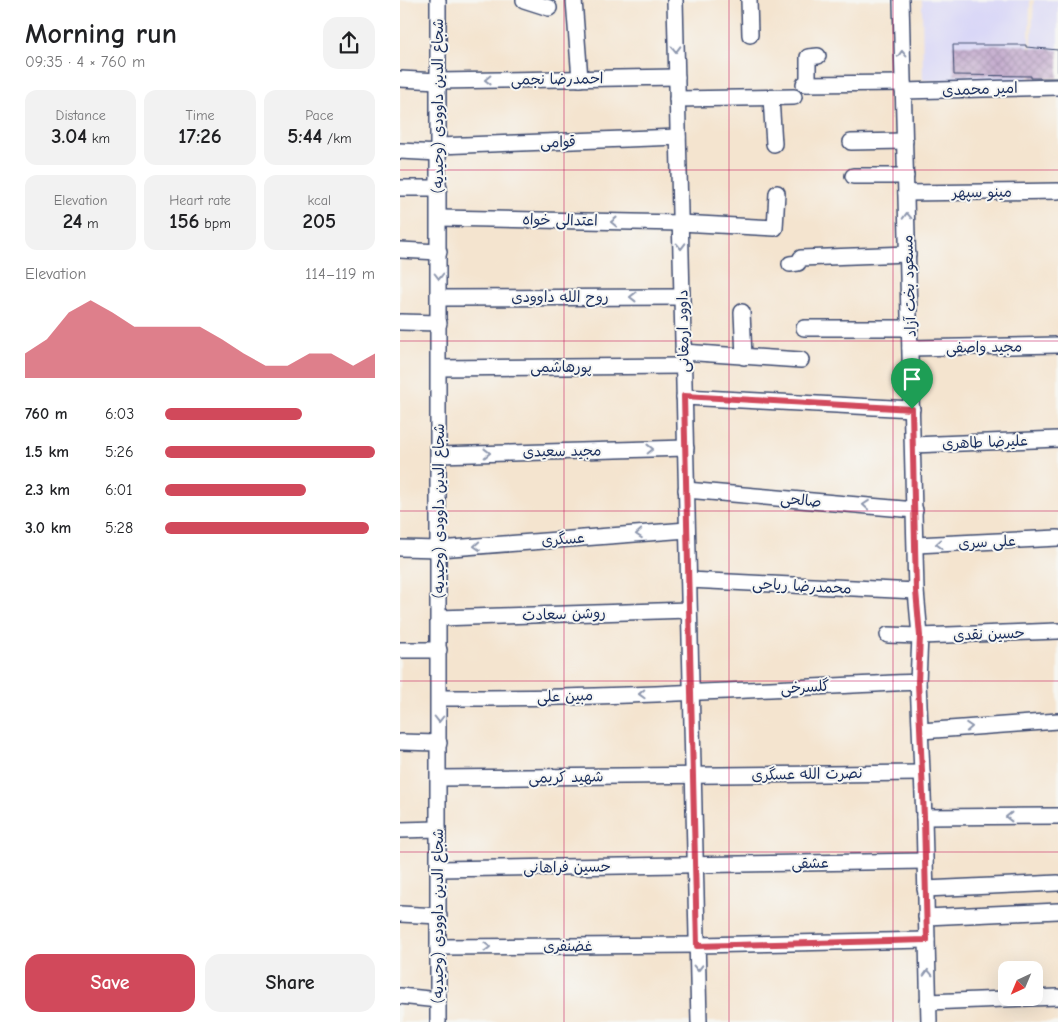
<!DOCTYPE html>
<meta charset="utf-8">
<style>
:root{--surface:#fff;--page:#f2f2f2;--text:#202124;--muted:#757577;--accent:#d1495b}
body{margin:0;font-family:"Comic Neue","Playpen Sans Arabic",sans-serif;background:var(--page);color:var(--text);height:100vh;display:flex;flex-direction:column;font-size:19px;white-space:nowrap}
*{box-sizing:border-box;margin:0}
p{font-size:16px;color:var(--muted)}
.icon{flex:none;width:28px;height:28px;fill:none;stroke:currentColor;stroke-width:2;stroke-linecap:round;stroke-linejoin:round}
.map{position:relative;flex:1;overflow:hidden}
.details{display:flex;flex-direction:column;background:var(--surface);width:400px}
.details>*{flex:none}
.needle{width:32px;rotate:224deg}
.fabs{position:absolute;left:598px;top:961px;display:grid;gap:10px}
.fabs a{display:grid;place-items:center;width:45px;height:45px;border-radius:10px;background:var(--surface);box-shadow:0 5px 20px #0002;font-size:25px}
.pin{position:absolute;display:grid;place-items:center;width:42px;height:42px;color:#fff;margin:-51px -21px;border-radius:50% 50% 50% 0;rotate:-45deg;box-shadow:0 0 5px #0007}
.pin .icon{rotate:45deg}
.round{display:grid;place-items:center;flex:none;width:52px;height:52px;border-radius:15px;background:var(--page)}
.summary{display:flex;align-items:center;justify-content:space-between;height:85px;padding:0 25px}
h1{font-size:28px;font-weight:700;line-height:38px}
.stats{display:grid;grid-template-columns:repeat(3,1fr);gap:8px;height:85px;padding:5px 25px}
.stats div{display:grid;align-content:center;border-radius:12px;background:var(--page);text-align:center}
.stats b{font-size:21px;font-weight:700}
.stats small{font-size:14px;font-weight:400}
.stats p{font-size:14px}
.chart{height:140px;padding:10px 25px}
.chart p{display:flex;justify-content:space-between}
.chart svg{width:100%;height:90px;margin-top:5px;fill:var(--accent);opacity:.7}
.button{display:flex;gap:10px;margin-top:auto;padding:10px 25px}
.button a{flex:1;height:58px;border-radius:15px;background:var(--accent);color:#fff;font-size:20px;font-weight:700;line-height:58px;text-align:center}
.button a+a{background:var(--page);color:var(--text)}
ul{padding:0 25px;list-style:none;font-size:16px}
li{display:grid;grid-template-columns:80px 60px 1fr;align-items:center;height:38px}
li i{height:12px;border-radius:6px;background:var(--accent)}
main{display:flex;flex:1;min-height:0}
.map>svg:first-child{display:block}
.built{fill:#d9d7f7}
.building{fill:url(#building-cross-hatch)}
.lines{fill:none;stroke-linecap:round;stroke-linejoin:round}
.minor-casing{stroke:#3c4a6f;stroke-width:18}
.minor{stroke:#fff;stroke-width:15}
.oneway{stroke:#8d97ae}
.route-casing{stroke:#fff;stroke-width:10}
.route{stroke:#d1495b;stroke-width:6}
.grid{fill:none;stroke:#c2185b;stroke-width:1;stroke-opacity:0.55}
.labels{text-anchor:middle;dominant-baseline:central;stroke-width:4;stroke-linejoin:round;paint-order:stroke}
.street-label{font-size:15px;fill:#1b2f5e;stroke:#f6f6f2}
</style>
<main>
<section class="details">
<div class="summary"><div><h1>Morning run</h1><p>09:35 · 4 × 760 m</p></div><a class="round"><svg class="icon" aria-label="share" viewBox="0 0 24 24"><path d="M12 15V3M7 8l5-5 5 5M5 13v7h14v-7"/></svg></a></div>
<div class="stats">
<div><p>Distance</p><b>3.04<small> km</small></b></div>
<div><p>Time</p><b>17:26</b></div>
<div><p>Pace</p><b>5:44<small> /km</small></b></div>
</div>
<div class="stats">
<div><p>Elevation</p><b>24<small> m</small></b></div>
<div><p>Heart rate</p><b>156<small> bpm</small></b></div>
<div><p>kcal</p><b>205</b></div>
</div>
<div class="chart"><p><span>Elevation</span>114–119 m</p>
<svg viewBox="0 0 160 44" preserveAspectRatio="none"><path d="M0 44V32L10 25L20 12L30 6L40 12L50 19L60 19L70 19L80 19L90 25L100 32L110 38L120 38L130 32L140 32L150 38L160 32V44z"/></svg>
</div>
<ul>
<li><b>760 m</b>6:03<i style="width:65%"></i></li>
<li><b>1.5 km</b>5:26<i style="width:100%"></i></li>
<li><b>2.3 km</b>6:01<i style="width:67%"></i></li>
<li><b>3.0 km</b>5:28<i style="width:97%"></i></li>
</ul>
<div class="button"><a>Save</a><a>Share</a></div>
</section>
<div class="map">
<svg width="658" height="1022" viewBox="0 0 658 1022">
<defs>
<pattern id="building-cross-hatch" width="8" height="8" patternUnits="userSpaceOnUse" patternTransform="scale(1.25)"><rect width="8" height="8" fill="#bb9ec7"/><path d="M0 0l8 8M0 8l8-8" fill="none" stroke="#9781a5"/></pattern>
</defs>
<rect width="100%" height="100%" fill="#f6f6f2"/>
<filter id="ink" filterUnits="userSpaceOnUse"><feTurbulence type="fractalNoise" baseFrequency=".02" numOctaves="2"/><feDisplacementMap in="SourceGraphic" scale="10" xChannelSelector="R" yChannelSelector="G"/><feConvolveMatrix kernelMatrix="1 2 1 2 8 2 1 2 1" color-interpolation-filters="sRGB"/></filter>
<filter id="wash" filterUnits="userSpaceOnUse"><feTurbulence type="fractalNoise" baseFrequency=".0096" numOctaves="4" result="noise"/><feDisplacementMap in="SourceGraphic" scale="20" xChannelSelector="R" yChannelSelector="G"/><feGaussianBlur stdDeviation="1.12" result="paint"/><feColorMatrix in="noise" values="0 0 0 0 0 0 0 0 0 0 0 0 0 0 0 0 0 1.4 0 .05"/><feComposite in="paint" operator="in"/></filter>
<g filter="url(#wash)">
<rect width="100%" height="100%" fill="#f4e4cf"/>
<g class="built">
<polygon points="522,0 630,0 628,86 523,80"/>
<polygon points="634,0 658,0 658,58 631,57"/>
</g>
<g id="blocks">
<polygon class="building" points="553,45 626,45 626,47 658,50 658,78 631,78 631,76 554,75"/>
</g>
</g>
<g filter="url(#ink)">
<use href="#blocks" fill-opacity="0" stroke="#3c4a6f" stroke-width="1"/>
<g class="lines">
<g class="minor-casing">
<g id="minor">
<polyline points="38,0 38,1022"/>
<polyline points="124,0 149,8"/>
<polyline points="174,0 180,79"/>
<polyline points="275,0 299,1022"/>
<polyline points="349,0 350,35"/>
<polyline points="501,0 516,591 520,636 518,682 524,817 529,1022"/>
<polyline points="0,79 38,81 277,77"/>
<polyline points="404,84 503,83"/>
<polyline points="408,84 408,57 418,56"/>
<polyline points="503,91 658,87"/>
<polyline points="371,98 374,144"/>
<polyline points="277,99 394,97"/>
<polyline points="451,142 505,141"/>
<polyline points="39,146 278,137"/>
<polyline points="0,151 39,153"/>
<polyline points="453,176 506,176"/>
<polyline points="0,188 39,188"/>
<polyline points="506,193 658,191"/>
<polyline points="39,218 280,223 375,228 377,193"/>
<polyline points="0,250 39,252"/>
<polyline points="390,264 398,263 401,258 508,254"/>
<polyline points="39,298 282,297"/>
<polyline points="342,312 344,357"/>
<polyline points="0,322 39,323"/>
<polyline points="404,328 510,328"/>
<polyline points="510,348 658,345"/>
<polyline points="283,352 401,360"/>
<polyline points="39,368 284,366"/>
<polyline points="284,397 512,409"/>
<polyline points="513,445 658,439"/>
<polyline points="39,455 286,448"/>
<polyline points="286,490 515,510"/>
<polyline points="516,545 658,538"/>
<polyline points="0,548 39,549 287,530"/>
<polyline points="289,580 516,591"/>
<polyline points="39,618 289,610"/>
<polyline points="488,635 520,636 658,631"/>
<polyline points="0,650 39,650"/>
<path d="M39,698C199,699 359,689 518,682"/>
<polyline points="521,731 658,721"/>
<polyline points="0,742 39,743"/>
<polyline points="39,778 522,773"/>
<polyline points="524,817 658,816"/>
<polyline points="0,830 38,829"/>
<polyline points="38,869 525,861"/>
<polyline points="525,889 658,883"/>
<polyline points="0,914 39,916"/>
<polyline points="526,917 658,911"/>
<polyline points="38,947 297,945 527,940"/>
<polyline points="0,996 38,1000"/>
<polyline points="528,1002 658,997"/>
</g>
</g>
<use href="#minor" class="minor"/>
</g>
<defs><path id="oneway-chevron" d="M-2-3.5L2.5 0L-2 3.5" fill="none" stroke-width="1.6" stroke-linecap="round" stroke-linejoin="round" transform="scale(1.25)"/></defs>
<g class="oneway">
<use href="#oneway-chevron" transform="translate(276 49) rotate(89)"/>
<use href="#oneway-chevron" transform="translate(502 54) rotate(-91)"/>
<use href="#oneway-chevron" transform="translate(88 80) rotate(179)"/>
<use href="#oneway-chevron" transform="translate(507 216) rotate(-92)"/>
<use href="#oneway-chevron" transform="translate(214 222) rotate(-179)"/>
<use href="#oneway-chevron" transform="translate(281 246) rotate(89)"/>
<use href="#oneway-chevron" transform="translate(39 276) rotate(90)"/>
<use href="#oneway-chevron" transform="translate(233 297) rotate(180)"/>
<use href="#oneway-chevron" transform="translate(250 449) rotate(-1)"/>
<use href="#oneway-chevron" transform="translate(87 453) rotate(-1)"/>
<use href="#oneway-chevron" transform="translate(466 505) rotate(-175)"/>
<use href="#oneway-chevron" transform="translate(239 534) rotate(176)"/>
<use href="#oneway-chevron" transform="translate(539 544) rotate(177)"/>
<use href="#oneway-chevron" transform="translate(77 546) rotate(176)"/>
<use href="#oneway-chevron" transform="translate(242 694) rotate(178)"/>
<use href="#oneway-chevron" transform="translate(39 719) rotate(90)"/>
<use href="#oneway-chevron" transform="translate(569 727) rotate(-4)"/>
<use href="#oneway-chevron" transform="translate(609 817) rotate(180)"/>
<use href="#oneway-chevron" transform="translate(87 947)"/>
<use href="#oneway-chevron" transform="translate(298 968) rotate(89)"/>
<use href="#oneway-chevron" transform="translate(528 973) rotate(-92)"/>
</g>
</g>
<g class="lines" filter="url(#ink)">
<g class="route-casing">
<polygon id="route" points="284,396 512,409 516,591 520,636 518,682 524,817 527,940 297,946"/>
</g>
<use href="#route" class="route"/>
</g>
<path class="grid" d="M164,0V1022M329,0V1022M493,0V1022M0,170H658M0,341H658M0,511H658M0,681H658M0,852H658"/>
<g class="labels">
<g class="street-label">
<text transform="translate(157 79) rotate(-1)">احمدرضا نجمی</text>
<text transform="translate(580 89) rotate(-2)">امیر محمدی</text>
<text transform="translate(38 106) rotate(-90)">شجاع الدین داوودی (وحیدیه)</text>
<text transform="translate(158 142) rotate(-2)">قوامی</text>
<text transform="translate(582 192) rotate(-1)">مینو سپهر</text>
<text transform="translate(160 220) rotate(1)">اعتدالی خواه</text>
<text transform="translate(509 286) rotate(-92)">مسعود بخت آزاد</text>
<text x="160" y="297">روح الله داوودی</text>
<text transform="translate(283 331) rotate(-91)">داوود ارمغانی</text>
<text transform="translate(584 347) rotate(-1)">مجید واصفی</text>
<text x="161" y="367">پورهاشمی</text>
<text transform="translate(585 442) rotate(-2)">علیرضا طاهری</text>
<text transform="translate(162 451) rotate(-1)">مجید سعیدی</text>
<text transform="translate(401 500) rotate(5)">صالحی</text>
<text transform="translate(39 511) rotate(-90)">شجاع الدین داوودی (وحیدیه)</text>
<text transform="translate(163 539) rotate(-4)">عسگری</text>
<text transform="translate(587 542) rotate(-3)">علی سری</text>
<text transform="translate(402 586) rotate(3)">محمدرضا ریاحی</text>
<text transform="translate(164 614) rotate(-2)">روشن سعادت</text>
<text transform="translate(589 634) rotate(-2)">حسین نقدی</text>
<text transform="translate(405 687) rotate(-3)">گلسرخی</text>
<text transform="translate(165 696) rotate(-2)">مبین علی</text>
<text transform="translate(407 774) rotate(-1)">نصرت الله عسگری</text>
<text transform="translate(166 777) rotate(-1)">شهید کریمی</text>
<text transform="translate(410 863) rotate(-1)">عشقی</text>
<text transform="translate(167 867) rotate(-1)">حسین فراهانی</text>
<text transform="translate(38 916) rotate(-90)">شجاع الدین داوودی (وحیدیه)</text>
<text x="168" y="946">غضنفری</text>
</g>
</g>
</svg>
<div class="fabs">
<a><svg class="needle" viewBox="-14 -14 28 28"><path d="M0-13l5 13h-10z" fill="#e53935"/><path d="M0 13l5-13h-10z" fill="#757577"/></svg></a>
</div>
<div class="pin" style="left:512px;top:409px;background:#1e9e55"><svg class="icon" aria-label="arrive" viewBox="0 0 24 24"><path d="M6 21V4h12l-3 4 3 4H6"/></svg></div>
</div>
</main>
